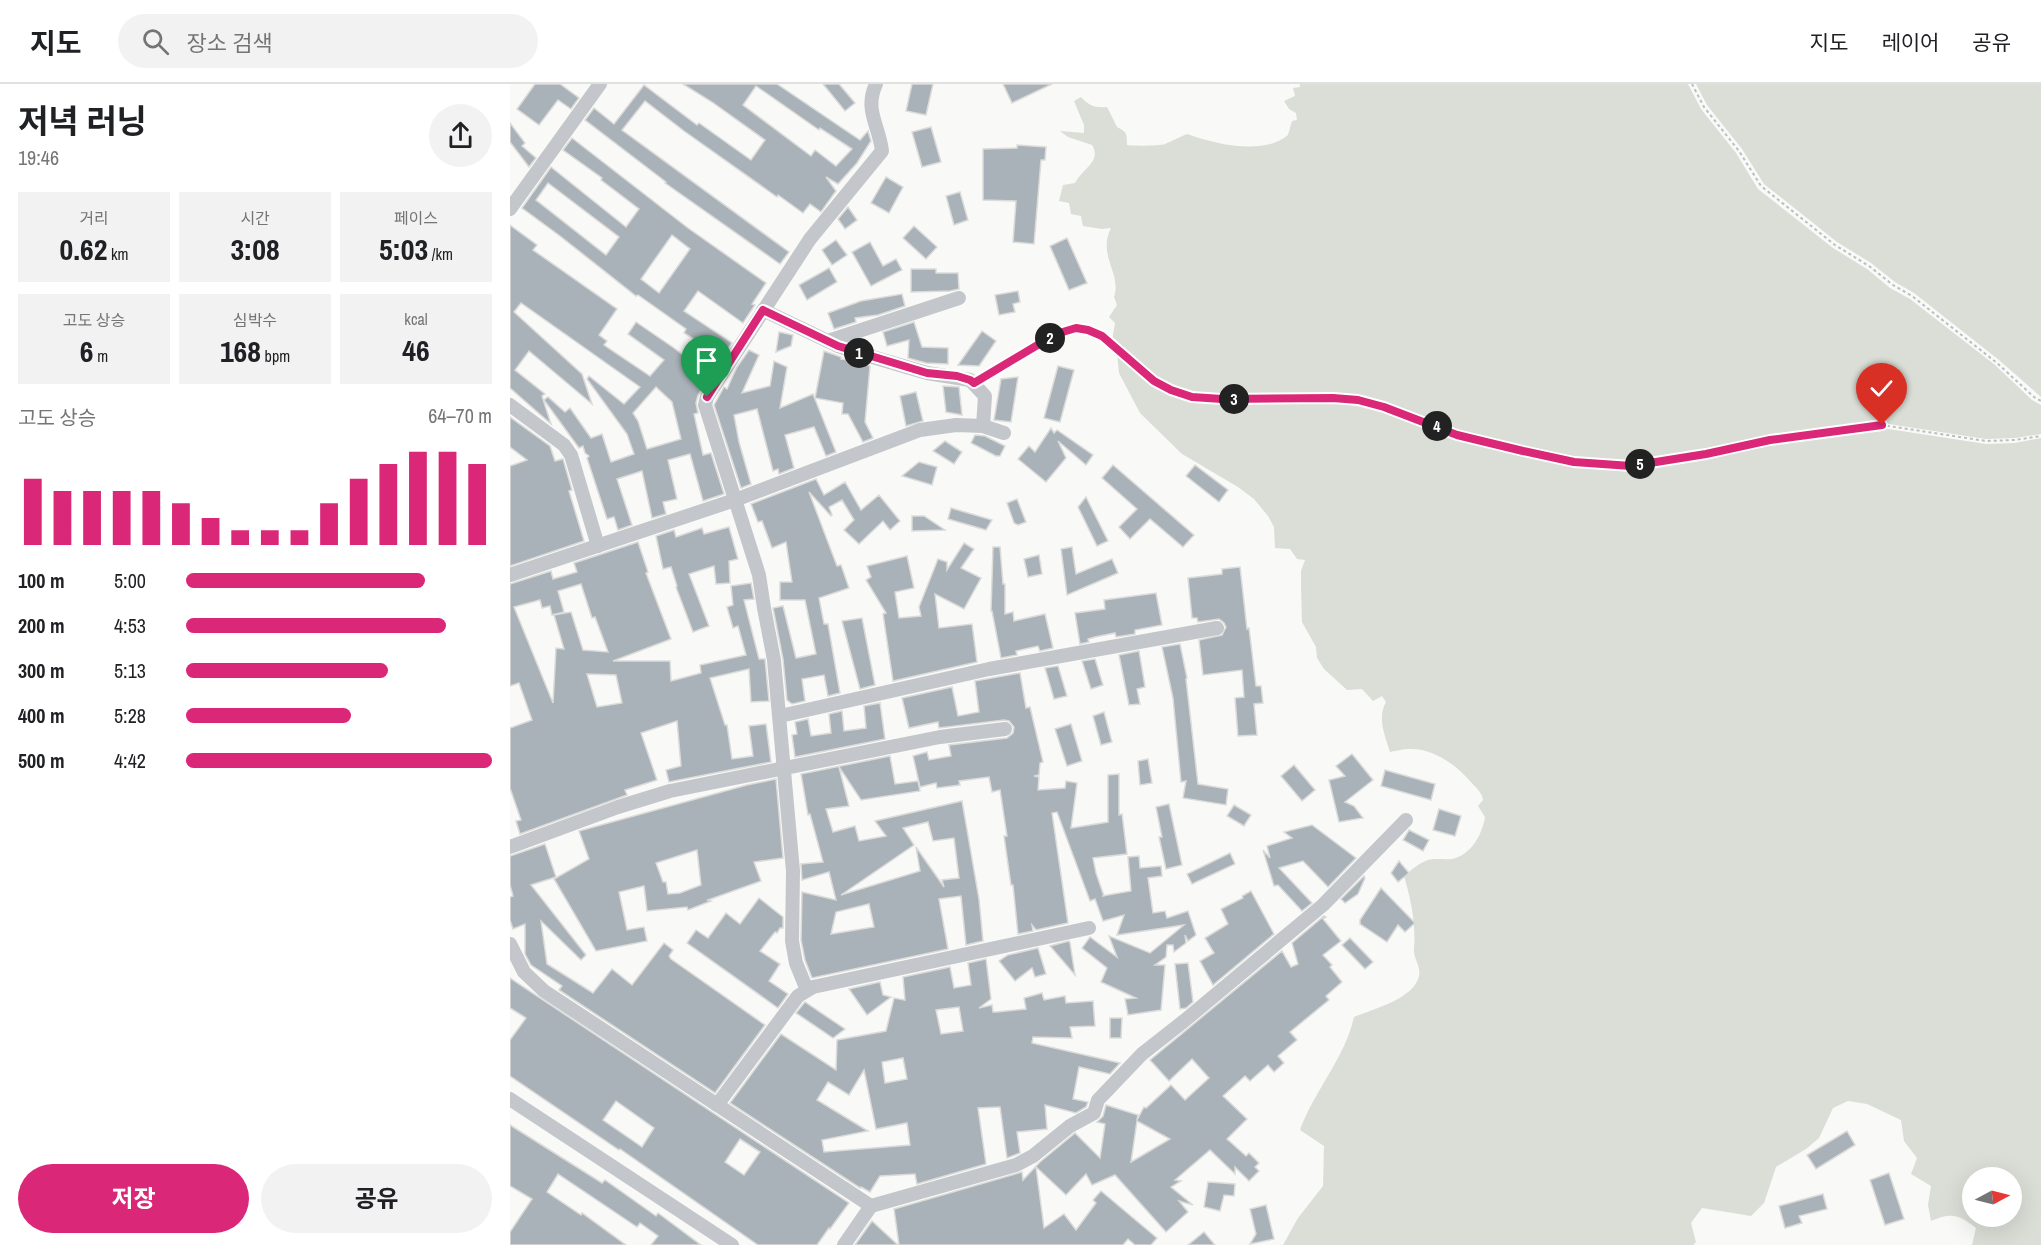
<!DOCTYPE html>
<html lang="ko">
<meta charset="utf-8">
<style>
:root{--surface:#fff;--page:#f2f2f2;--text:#202124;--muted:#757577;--line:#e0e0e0;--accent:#db2777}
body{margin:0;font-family:"Archivo Narrow","Noto Sans KR",sans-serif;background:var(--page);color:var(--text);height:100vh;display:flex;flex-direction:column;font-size:22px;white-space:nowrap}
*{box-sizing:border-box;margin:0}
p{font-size:20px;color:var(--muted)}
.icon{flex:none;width:33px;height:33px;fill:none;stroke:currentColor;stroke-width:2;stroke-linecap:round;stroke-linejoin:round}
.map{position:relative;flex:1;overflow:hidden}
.panel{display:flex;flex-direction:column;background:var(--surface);width:510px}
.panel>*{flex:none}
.needle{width:39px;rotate:83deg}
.fabs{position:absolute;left:1452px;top:1083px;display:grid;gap:12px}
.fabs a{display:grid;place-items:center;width:60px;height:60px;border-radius:50%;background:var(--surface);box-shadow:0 6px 24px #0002;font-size:30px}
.pin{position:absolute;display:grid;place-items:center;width:51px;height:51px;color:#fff;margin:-62px -26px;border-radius:50% 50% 50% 0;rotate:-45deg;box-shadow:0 0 6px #0007}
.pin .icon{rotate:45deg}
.km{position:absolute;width:30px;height:30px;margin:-15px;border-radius:50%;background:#222;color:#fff;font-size:16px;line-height:30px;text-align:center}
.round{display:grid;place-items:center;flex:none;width:63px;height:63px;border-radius:32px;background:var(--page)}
.overview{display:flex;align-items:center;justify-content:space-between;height:102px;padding:0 18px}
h1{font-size:33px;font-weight:700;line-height:45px}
.metrics{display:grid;grid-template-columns:repeat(3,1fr);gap:9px;height:102px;padding:6px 18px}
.metrics div{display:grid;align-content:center;border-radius:0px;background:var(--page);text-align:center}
.metrics b{font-size:30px;font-weight:700}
.metrics small{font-size:16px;font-weight:400}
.metrics p{font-size:16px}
.chart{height:168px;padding:12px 18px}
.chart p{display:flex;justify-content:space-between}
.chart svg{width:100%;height:108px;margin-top:6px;stroke:var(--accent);stroke-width:6}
.cta{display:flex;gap:12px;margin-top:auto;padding:12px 18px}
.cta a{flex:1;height:69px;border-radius:36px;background:var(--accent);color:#fff;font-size:24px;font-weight:700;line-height:69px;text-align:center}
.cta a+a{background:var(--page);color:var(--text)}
ul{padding:0 18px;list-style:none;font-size:20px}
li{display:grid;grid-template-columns:96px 72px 1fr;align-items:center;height:45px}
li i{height:15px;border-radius:8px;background:var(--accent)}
header{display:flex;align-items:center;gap:36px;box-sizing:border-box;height:84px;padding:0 30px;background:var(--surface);border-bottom:2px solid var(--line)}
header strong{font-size:28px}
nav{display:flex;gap:33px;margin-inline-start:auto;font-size:21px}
.search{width:420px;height:54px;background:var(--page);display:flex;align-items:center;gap:15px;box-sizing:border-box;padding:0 21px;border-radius:33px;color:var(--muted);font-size:22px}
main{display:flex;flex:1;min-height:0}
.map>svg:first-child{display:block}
.green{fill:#daded6;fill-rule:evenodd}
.building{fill:#a9b2b8;stroke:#dbdbd9;stroke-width:1.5;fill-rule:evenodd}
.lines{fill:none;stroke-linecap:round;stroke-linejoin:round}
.path{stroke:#bbbec1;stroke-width:2;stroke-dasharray:3 3;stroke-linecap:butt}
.minor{stroke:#c3c7cb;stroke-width:14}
.route-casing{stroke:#fff;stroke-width:12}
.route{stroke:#db2777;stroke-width:8}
</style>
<header>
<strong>지도</strong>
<div class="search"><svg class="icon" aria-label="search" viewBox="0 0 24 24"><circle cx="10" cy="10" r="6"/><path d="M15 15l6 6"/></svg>장소 검색</div>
<nav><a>지도</a><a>레이어</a><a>공유</a></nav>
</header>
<main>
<section class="panel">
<div class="overview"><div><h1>저녁 러닝</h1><p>19:46</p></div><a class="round"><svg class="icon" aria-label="share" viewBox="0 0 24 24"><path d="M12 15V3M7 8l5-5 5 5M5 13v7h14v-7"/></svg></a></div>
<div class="metrics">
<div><p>거리</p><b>0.62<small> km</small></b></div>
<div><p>시간</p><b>3:08</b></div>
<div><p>페이스</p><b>5:03<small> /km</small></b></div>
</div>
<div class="metrics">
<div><p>고도 상승</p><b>6<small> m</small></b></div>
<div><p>심박수</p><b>168<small> bpm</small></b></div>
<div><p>kcal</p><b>46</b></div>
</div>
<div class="chart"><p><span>고도 상승</span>64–70 m</p>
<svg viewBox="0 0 160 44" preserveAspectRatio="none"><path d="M5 44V17M15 44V22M25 44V22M35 44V22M45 44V22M55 44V27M65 44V33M75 44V38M85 44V38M95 44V38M105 44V27M115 44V17M125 44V11M135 44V6M145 44V6M155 44V11"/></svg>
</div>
<ul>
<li><b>100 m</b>5:00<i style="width:78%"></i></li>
<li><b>200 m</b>4:53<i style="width:85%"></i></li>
<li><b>300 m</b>5:13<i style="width:66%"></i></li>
<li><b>400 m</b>5:28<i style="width:54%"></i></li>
<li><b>500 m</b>4:42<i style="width:100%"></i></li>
</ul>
<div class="cta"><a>저장</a><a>공유</a></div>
</section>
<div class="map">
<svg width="1531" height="1161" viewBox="0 0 1531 1161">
<rect width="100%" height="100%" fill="#f9f9f7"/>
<g class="green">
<path d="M790,0H1178L1191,25L1226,69L1248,105L1323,164L1357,185L1380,204L1400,215L1485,281L1522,316L1531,321V350L1505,354L1476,355L1372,339L1259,354L1196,368L1121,380L1090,378L1064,376L980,357L948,349L874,321L848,315L823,312L713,313L683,311L645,296L602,257L605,239L599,233L607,221L604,213C612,190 587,171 601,144L592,145L573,142L571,132L561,130L559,119L549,117L553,101L565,99C573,84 592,77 582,61L558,53L550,47L574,49V41L564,17L571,13C579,22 585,24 597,23L607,43C617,48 617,50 617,61C623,62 650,62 655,60C663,57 669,53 677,50C705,60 754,72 778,51L782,37L787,36L786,29L779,25L774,17L785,12L783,4L790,3Z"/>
<polygon points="1186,0 1531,0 1531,313 1489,276 1404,209 1385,198 1361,179 1327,158 1254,100 1232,65 1197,21"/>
<path d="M607,268L642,299L660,309L682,316L712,318L823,316L847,319L873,325L946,353L979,361L1064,380L1089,382L1121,384L1196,373L1260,358L1372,344L1476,360L1505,359L1531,354V1161H1462L1466,1144C1449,1131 1442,1128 1421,1137L1418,1121L1421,1102L1401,1090L1407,1074L1394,1057L1391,1036L1357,1020L1338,1017L1323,1024L1309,1054L1296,1065L1266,1083L1254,1119L1241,1132L1192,1124L1181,1139L1186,1158L1183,1161H773L788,1134L813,1102L814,1062L790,1046C804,1007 835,974 844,933C863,925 904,915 909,892C911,882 903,874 904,865C906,840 901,815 894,792C901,786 909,779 918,776C925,774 934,776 942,775C961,771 972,751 975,733L968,722L973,716C972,708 965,703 960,697C945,680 923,664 899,665C893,665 886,667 880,668C875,652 867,634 876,618L872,612L863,617L852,605L837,606L814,585L807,574L806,563L792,538L791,501V487L795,476L787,475L780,465L765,464L764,443L758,432L744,415L728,403L672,370L630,329L609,289ZM1462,1094H1502V1132H1462Z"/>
</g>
<g class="building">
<polygon points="25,0 50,0 69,14 61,25 48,16 29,41 7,25"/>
<path d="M173,0H267L350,56L358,47L361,57L347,79L328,100L316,93L326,107L311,128L300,120L293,129L268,111L267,113L174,47L135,17L112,46L279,168L270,180L155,99L156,98L75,36L84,24L104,40L134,1L187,41L189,39L241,76L255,56L202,18ZM246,2L309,46L310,44L342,65L326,82L305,66L301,72L233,21Z"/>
<polygon points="313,0 329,0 345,19 335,27"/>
<polygon points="402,0 423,0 416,31 396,27"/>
<polygon points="493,0 542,0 502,19"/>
<polygon points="0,39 15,59 12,62 26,74 19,83 0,58"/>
<polygon points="421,43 431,78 412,83 402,48"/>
<path d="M62,54L178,144L256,199L242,220L245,221L233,239L188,207L174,227L222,259L212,273L174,249L176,245L128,211L126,212L50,152L12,124L41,83L116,143L129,125L91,96L92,94L53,66ZM38,99L109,153L96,171L26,116ZM162,151L180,165L149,209L131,195Z"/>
<polygon points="507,61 536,63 535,76 531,76 524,160 503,158 506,117 473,116 473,65 507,64"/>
<polygon points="376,93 393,103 379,129 361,119"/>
<polygon points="450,108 458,136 444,141 436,112"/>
<polygon points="338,123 347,136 335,145 328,135"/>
<path d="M0,141L27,161L23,166L107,225L89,251L97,257L94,261L140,292L154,276L118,250L126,238L164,264L200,292L188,311L186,319L188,329L184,330L193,371L201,369L214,410L193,417L180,370L158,376L167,415L153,418L156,430L142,434L132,387L107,395L122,441L108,446L104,433L97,435L77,374L79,372L75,369L73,362L69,364L34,316L38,313L55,328L60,324L81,354L92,350L101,378L124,370L117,350L77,295L79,292L114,320L130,303L11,219L4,228L72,290L82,320L19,267L5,286L35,310L32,312L41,340L0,304ZM146,303L162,318L171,355L137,365L128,337L123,329Z"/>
<polygon points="404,142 427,163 416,175 393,154"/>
<polygon points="557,154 577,199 559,206 540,162"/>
<polygon points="326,156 337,171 322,181 312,166"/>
<polygon points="360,158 373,182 386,175 392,186 361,202 342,168"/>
<polygon points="319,184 327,198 297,216 289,201"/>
<polygon points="401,185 426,185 426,189 448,189 449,205 440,207 401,208"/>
<polygon points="508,207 510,218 503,220 505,228 489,231 485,211"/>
<polygon points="392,210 395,222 368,231 345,234 346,238 324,245 318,229 351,217"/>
<polygon points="404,238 412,263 438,264 438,280 416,279 398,274 399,256 377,262 373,248"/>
<polygon points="472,247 486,257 469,282 448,281"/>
<polygon points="269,248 283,251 281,262 266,268"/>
<polygon points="239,266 249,271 232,309 260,302 264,277 277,283 270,324 303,310 326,368 316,372 304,343 275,351 284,384 269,390 268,385 263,387 247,325 224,331 229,358 241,400 231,404 204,321 214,303 217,305 227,283"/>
<polygon points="314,267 331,273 331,275 342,276 360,282 355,338 363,354 353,358 338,330 332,330 333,319 305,314"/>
<polygon points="548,282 564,286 550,338 534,334"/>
<polygon points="508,293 501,338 484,336 491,295"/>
<polygon points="433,302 449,303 452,331 436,328"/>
<polygon points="406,308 413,337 396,342 390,312"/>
<polygon points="0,333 40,362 45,377 53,375 62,406 59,407 74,457 0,482 0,382 17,376 0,363"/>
<polygon points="541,344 544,349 547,346 583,371 576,381 548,357 556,374 536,398 508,375 519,362 525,368"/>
<polygon points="465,351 475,352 495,362 490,372 486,372 461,359"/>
<polygon points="435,357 452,368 444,380 423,367"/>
<polygon points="409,378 427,383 422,401 392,392"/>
<polygon points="603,381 684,451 673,463 640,435 620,455 609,443 627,425 592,394"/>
<polygon points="685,381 718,406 709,418 676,392"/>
<polygon points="306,395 314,411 335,398 351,426 369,411 390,437 380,446 373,437 349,460 334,446 344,436 332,416 319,423 322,431 321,432 299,408 327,482 331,481 339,504 309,514 314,540 318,540 330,609 318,612 314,591 292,595 295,617 282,620 277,616 273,575 263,524 273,522 286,574 306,570 295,516 270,516 270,498 282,498 276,458 262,464 252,437 248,438 241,420"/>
<polygon points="576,413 598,457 587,462 568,423"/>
<polygon points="507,415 516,438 508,441 504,439 497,419"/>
<polygon points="441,424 482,436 476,446 438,435"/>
<polygon points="402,432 414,432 435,446 402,447"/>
<polygon points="219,443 228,475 219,477 220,499 206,500 204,482 179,490 199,542 183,548 166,503 167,502 161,483 153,485 146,452 164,446 166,453 192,444 194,450"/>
<path d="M128,458L138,488L136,489L161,555L103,577H160L161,597L191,589L190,581L236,571L228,542L223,544L217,523L223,521L221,502L241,499L244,515L234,516L249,575H255L259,617L241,618L239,585L200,594L215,641H217L222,675L243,672L239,642L256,640L261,678L159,698L156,686L171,682L167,637L131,649L147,696L115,706L117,711L10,750L6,737L11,736L0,704V644L22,636L9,599L0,602V500L41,487L43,495L67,488L64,479ZM71,500L82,534L85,533L98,568L73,566L61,528L44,531L54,565L46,564L43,619L4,523L30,516L32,524L40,522L42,531L54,528L48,507ZM77,590L106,591L112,619L87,623Z"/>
<polygon points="454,459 464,465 451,484 471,494 454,525 425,510 429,544 462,540 467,578 383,597 373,530 376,529 356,496 361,493 357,482 397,472 404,504 385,508 389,534 411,532 409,523 428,475 437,478 437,486"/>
<polygon points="483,463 490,463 493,500 495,500 495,530 503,528 504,537 535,530 543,564 530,567 528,562 506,567 507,571 491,574 482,527 481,527"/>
<polygon points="562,463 566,490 602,475 608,489 557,511 551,465"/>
<polygon points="529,471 532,490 518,493 514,475"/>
<polygon points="730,483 737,545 739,544 746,602 751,602 753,619 744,620 747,651 728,652 725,614 734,613 732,586 693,591 689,556 712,551 716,543 714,539 709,535 688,538 687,534 682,534 678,494 712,490 712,485"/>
<polygon points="646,509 652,541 625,546 625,550 606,553 605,549 585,553 578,555 579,558 570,560 565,529 595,525 594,516"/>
<polygon points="352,534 365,601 350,605 332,537"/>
<polygon points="670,560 677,594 676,595 688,700 718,705 716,721 673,714 676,697 671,698 663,614 652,563"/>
<polygon points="629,567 635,603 627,605 630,620 619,621 609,571"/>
<polygon points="585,575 593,601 581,605 572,577"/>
<polygon points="548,582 557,612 544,615 535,584"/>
<polygon points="510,589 516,624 520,623 533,678 530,679 529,691 524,692 529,693 528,706 555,704 556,697 567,699 561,744 598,738 598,691 609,690 609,731 612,730 617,770 583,774 586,789 594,812 592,812 621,807 618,773 629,772 630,784 651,782 652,792 638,794 643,829 655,827 657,834 678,827 686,851 678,857 675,851 676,859 664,868 663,861 657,861 656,873 645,881 655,881 651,926 618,931 615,915 626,914 591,898 597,884 572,864 580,853 607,873 599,852 640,869 674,841 607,851 614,831 593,837 585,815 580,817 547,728 542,729 558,839 526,846 522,841 523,847 508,850 503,801 501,801 494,752 497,752 490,706 482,708 479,693 449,697 450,701 427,704 426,699 410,703 403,672 417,668 419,676 441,672 439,661 497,654 503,649 504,643 499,637 494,636 429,644 428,638 399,644 392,614 442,603 448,632 469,628 465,597"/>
<polygon points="370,619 375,655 285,673 282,651 287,650 285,638 298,635 301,652 321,649 319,630 332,627 334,647 356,644 354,622"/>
<polygon points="594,628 602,658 591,661 583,632"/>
<polygon points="561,640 572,677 557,682 545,645"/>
<polygon points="842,670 863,696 835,718 844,722 853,734 829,738 819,696 835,692 826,682"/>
<path d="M380,672L385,700L408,697L410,707L351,716L329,683L339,722L316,725L323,748L345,742L349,757L376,752L365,737L452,717L469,815L473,857L456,861L451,812L429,815L438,865L302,894L295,876L291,856L292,808L326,816L319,788L292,796L291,780L313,778L300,730L298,731L291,690ZM418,738L423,757L444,754L449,794L432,796L434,803L406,763L410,787L331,811L404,761L393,744ZM359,820L364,843L321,850L326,828Z"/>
<polygon points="638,675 642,699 630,701 628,677"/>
<polygon points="784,681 805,706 792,717 771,692"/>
<polygon points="875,686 925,700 921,716 871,702"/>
<path d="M266,695L273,774L244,778L251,797L198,816L201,817L178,826L177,823L137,827L134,802L109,808L117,846L134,843L137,857L86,867L44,795L79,775L69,747L237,701ZM187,766L191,801L170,809L158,810L156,798H153L146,779Z"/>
<polygon points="659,720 672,781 656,785 649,753 652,753 646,723"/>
<polygon points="724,721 741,731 734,742 717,732"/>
<polygon points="929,725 951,732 945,752 923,746"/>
<polygon points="802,741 846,774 818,803 793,777 769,784 802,819 792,827 768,801 764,802 753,766 760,774 757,762 782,754 774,748"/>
<polygon points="899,746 919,756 913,767 893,756"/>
<polygon points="35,760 46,793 21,801 76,871 71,876 31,837 37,880 83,909 102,885 122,901 154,859 163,866 159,872 161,875 255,941 205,1009 49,906 52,902 21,881 15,870 15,840 3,845 0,836 0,813 3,812 0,801 0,772"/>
<polygon points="720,769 725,780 682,800 677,790"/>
<polygon points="889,777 899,789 888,798 881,789"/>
<polygon points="854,792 855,794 848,810 835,819 831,815"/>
<polygon points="871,804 905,839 895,848 888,841 877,858 850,840 850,836"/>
<polygon points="741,807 764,850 703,901 690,877 704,869 695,854 718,840 711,825 733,814 732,812"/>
<polygon points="249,814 273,833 273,844 270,844 267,849 265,848 250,867 270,880 259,897 278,910 268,924 177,859 186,846 198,854 216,829 230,840"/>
<path d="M814,832L816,833L813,835L831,857L813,871L822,881L820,883L832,898L816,912L819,916L780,948L787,956L768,972L774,979L764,988L758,981L740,997L735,992L713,1012L737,1035L717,1055L736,1072L739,1069L749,1079L745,1083L749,1087L739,1097L725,1083V1090L700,1066L665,1096L671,1097L661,1103L683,1121L669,1117L678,1128L656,1148L605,1091L582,1101L576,1090L556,1111L526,1083L534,1144L554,1130L566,1146L586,1119L583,1116L591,1107L647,1154L641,1161H625L618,1155L613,1161H389L384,1125L512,1088L513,1096L530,1078L565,1049L590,1074L595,1040L587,1038L593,1032L596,1021L628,1031L627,1036L634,1023L636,1024L661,1001L675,1016L699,994L682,975L659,997L640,976L772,867L781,883L788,880L782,859ZM627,1037L660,1055L621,1078Z"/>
<polygon points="840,854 863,878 855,885 832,861"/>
<polygon points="559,857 560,859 565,891 540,862"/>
<polygon points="528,864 536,890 525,893 522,884 505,897 489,877 498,871"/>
<path d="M476,875L481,915L469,924L482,921L483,928H487L516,925L514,914L532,909L534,916L555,912L556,919L583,917L585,942L560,943L562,954L523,953L522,959L610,979L600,990L569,983L563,1015L578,1018L576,1023L566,1029L535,1021L537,1045L507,1048L510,1069L497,1074L490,1023L468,1024L476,1080L407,1100L405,1090L370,1092L360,1108L351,1103L350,1104L220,1019L271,950L326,986L327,956L376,947L384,914L395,916L393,893L440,883L444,904L461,901L458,879ZM449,923L453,947L431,950L426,926ZM393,974L397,995L375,999L372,978ZM354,986L366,1045L397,1039L400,1061L314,1068L312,1056L358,1047L307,1016L318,998L339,1011Z"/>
<polygon points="678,879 683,918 676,924 670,925 665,880"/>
<path d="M0,894L339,1119L320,1145L319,1144L307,1161H248L110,1065L109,1066L0,992V956L16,934L0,924ZM106,1017L144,1044L132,1063L93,1036ZM230,1055L250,1068L234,1091L215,1078Z"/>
<polygon points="370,898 373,911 381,913 357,931 339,905"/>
<polygon points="294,919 295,918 335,945 323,954 286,929"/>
<polygon points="600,934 612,934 611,954 600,954"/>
<polygon points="0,1041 92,1099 95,1096 146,1132 148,1129 191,1161 141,1161 148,1152 130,1139 127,1143 48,1090 37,1108 71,1131 72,1129 116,1161 0,1161 0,1148 22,1115 0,1102"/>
<polygon points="1337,1047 1345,1061 1306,1085 1297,1071"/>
<polygon points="1379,1089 1394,1135 1375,1141 1360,1096"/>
<polygon points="698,1098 725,1100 724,1112 714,1111 710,1127 694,1123"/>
<polygon points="1313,1110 1317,1125 1289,1132 1292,1139 1275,1144 1269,1122"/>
<polygon points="756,1121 764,1155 740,1160 746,1150 740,1125"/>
<polygon points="362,1137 388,1161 345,1161"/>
<polygon points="694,1148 705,1161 678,1161"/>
</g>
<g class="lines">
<g class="path">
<polyline points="1182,0 1194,23 1229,67 1251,102 1325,161 1359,182 1383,201 1402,212 1487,279 1524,313 1531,317"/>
<polyline points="476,292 546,250 566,244 578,246 593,252 644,297 661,306 682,313 712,315 823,314 848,317 874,323 947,351 1013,367 1064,378 1121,382 1196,370 1259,356 1372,341 1476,357 1505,356 1531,352"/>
</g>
<g class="minor">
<polyline points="0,125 90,0"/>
<polyline points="253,226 328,262 359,272 417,289 460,296 475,312 473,342"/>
<polyline points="318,257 449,214"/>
<polyline points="0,321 54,361 61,371 88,462"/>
<polyline points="0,491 225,416 410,346 446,341 473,342 494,349"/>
<polyline points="270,632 479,585 707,544"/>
<polyline points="0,763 108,723 160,707 430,653 495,645"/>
<polyline points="0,860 14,888 34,907 361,1122 334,1161"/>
<path d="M297,906L286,879L282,857L283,787L264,576L254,524L249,491L195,321L197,313L300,155L372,67C369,41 354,26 366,0"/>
<polyline points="0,1015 222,1161"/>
<polyline points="207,1021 288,912 303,903 579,844"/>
<polyline points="361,1122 506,1081 523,1072 560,1042 584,1029 588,1016 632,970 674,937 813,821 896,736"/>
</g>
</g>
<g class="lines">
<g class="route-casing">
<polyline id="route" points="197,313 253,226 328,262 417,289 447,292 460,296 464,299 546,250 566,244 578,246 592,252 644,297 661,306 682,313 712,315 823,314 848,316 874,323 947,351 1013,367 1064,378 1121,382 1196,370 1260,356 1372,341"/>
</g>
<use href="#route" class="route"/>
</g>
</svg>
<div class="fabs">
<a><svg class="needle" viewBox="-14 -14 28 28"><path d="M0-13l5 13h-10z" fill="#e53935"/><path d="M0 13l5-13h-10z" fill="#757577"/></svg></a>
</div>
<div class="pin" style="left:197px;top:313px;background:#1e9e55"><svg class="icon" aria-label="arrive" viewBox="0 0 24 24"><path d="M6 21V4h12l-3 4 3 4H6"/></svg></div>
<div class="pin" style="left:1372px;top:341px;background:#d93025"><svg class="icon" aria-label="check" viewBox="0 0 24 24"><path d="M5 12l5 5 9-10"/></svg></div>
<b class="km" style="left:349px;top:269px">1</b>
<b class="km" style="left:540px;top:254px">2</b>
<b class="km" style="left:724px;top:315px">3</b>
<b class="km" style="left:927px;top:342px">4</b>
<b class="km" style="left:1130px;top:380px">5</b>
</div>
</main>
